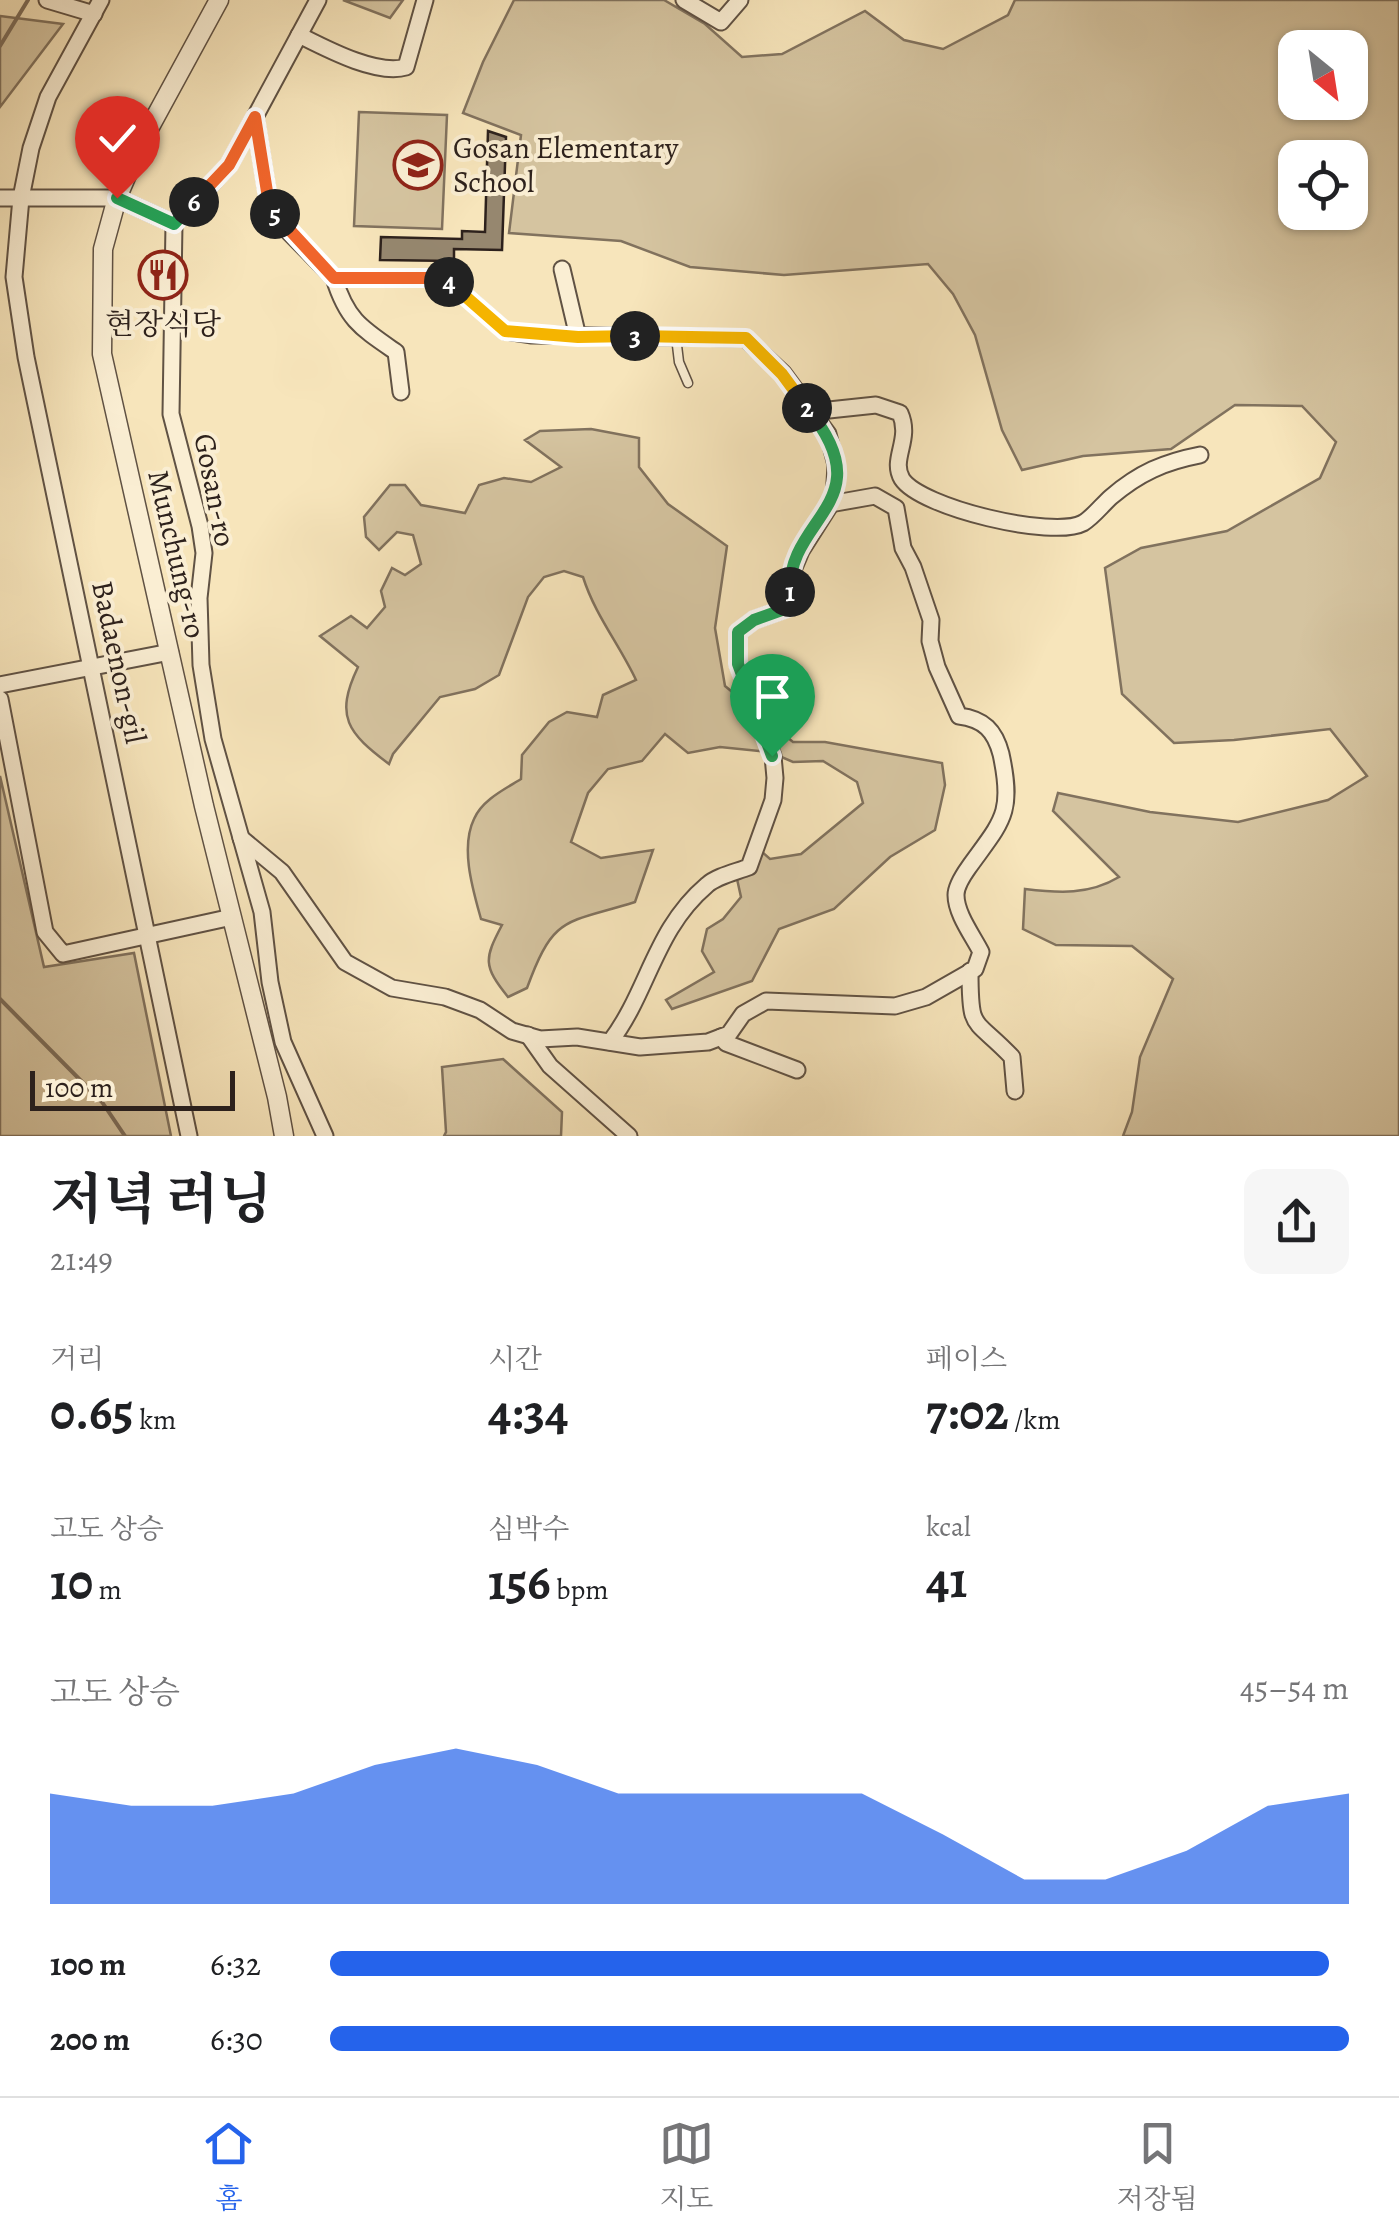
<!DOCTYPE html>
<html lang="ko">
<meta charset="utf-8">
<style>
:root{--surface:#fff;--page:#f6f6f6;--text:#202124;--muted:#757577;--line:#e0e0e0;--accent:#2563eb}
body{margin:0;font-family:Alegreya,"Noto Serif KR",serif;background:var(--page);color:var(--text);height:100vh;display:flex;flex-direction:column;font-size:38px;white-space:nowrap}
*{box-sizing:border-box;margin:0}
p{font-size:32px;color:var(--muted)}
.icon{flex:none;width:55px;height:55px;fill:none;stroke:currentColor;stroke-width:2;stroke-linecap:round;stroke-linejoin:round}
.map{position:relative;height:1136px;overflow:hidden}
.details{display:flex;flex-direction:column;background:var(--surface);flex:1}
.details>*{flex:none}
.needle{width:65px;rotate:150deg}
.fabs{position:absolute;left:1278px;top:30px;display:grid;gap:20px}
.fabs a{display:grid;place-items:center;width:90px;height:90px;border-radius:20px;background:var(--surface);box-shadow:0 2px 8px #0004;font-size:50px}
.scale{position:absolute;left:30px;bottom:25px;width:205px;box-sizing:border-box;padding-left:10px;border:5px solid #2d211c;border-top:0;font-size:28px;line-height:35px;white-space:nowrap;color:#2d211c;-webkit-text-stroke:8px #faeed3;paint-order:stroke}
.pin{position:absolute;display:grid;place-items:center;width:85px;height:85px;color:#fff;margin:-102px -42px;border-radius:50% 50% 50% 0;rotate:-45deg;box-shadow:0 0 10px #0007}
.pin .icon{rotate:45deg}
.km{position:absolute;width:50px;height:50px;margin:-25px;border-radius:50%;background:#222;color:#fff;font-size:28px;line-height:50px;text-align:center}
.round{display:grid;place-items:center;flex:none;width:105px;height:105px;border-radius:20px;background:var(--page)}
.headline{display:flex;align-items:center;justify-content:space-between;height:170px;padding:0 50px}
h1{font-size:55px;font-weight:700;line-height:75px}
.metrics{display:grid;grid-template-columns:repeat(3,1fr);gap:15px;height:170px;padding:10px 50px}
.metrics div{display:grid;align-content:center}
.metrics b{font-size:50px;font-weight:700}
.metrics small{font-size:28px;font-weight:400}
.metrics p{font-size:28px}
.chart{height:280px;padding:20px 50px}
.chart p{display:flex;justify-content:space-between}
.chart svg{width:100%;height:180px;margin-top:10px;fill:var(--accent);opacity:.7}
ul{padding:0 50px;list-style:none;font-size:32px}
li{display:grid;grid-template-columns:160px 120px 1fr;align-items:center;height:75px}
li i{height:25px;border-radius:12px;background:var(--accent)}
.dock{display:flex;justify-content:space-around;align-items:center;height:140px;border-top:2px solid var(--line);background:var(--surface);font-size:28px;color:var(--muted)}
.dock a{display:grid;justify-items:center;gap:5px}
.dock .current{color:var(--accent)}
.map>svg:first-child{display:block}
.green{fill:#d5c4a0;stroke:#81725e;stroke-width:2.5;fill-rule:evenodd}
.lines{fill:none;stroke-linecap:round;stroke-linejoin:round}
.stream{stroke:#7d6e5b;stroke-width:4}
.building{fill:#96876f;stroke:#2d211c;stroke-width:2.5}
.service-casing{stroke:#605244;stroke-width:11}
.minor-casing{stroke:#605244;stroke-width:19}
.tertiary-casing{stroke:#605244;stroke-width:21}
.service{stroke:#faeed3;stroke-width:8}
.minor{stroke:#faeed3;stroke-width:15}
.tertiary{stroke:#faeed3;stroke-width:18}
.split-1-casing{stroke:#fff;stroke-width:20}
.split-2-casing{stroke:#fff;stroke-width:20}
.split-3-casing{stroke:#fff;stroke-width:20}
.split-4-casing{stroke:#fff;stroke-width:20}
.split-5-casing{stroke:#fff;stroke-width:20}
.split-6-casing{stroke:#fff;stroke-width:20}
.split-7-casing{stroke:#fff;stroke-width:20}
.split-1{stroke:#22a559;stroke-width:12}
.split-2{stroke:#22a559;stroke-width:12}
.split-3{stroke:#f5b400;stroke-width:12}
.split-4{stroke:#f5b400;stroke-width:12}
.split-5{stroke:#f0652b;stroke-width:12}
.split-6{stroke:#f0652b;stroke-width:12}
.split-7{stroke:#22a559;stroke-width:12}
.labels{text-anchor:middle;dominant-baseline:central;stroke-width:8;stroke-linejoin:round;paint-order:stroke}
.poi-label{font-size:30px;fill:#2d211c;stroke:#faeed3;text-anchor:start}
.street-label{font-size:30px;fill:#2d211c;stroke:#faeed3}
</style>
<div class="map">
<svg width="1399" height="1136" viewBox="0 0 1399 1136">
<rect width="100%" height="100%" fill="#f7e5bb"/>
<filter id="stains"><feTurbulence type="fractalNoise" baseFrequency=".002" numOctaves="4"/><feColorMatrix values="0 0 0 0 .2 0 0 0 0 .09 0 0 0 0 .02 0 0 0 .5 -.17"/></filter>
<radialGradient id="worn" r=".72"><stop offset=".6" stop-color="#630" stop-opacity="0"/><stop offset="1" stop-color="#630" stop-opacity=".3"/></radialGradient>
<g class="green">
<polygon points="343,0 403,0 390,18"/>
<path d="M514,0H664L705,24L742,57L782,54L865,11L904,40L943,49L1008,15L1015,0H1399V1136H1123L1132,1112L1140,1057L1173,979L1132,946L1056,945L1023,929L1025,889C1059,893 1089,895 1119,877L1053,811L1058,793L1150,812L1238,822L1328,800L1367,776L1330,729L1234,740L1174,743L1122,694L1105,568L1141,548L1227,531L1320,478L1336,442L1302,406L1235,405L1171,449L1083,456L1022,470L1002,430L975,335L953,294L928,264L784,275L690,267L621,241L509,233L521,135L463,113L483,62ZM1295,48H1350V102H1295ZM1295,158H1350V212H1295Z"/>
<polygon points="0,16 63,24 0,107"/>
<polygon points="359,112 447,115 442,229 354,226"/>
<path d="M591,429L639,438V467L668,504L727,546L715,628L725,686L793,742H825L942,763L945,785L935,830L890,857L834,909L779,929L752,981L672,1009L666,1000L714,972L702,951L707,929L723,919L741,897L737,879L753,844L770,859L801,854L863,803L857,782L823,761L793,762L770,752L720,747L688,753L665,734L642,761L608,769L588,793L571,842L601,858L653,850L635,902C565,924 554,914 527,988L508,997C483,966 484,959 502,925L481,919C473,890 460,848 474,819C482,800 505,789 521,779L522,755L549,722L567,712L597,717L603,695L636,680C619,644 595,615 583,577L564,571L544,577L528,597L499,675L475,689L440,697L393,754L389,764C348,733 334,717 358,667L320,636L351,616L367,628L385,607L381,591L392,568L405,575L421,564L413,535L397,532L379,550L366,537L364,517L390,485H405L421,505L465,513L479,485L504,478L531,482L561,467L525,440L540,431Z"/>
<polygon points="0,776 44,967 134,953 171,1136 0,1136"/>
<polygon points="503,1059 562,1112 561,1136 444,1136 446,1132 442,1067"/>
</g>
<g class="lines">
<g class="stream">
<polyline points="0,46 28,0"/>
<polyline points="0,999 102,1102 125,1136"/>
</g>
</g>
<polygon class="building" points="488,131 506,137 502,250 454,249 454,261 380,260 381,237 462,239 462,231 485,232"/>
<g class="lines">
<g class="service-casing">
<polyline id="service" points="676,337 679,362 688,383"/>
</g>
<g class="minor-casing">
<g id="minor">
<polyline points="47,0 94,14"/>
<polyline points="101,0 48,97 31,148 21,198 14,277 26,357 189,1136"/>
<polyline points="318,0 229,165 174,224 171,414 200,526 204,553 199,598 201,665 213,739 262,912 270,982 283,1042 325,1136"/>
<polyline points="684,0 721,22 740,0"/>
<path d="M299,35C325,48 377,76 406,67L425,0"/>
<path d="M255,117L269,204L282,225L334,278H445L505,331L532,335L745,338L783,373L828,434L836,465L834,499L801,551L790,577V607L754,620L738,632V664L773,756L775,778L773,800L749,867C736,872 717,876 707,885C654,930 649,991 610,1042"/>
<polyline points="0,198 117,198 174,224"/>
<polyline points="562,269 578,337"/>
<path d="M334,278C347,320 361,328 396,352L401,392"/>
<path d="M810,412L876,405L900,413C912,440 890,459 902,479C921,508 1053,539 1083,523C1093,517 1102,505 1111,497C1139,473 1164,462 1200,455"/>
<polyline points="0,685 170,652"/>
<polyline points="0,699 45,932 63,954 232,917"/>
<path d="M241,838L282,872L345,962L392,988L445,997L480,1010L512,1031L540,1039L577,1037L640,1047L708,1042L729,1034L743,1014L766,1001L895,1006L926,997L975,969L981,952C973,936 956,914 956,895C956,886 964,874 969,867C1002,821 1014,814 1001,754C995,731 984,719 959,716L937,667L930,641L931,620L913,567L903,548L896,508L875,496L830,504"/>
<path d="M970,971C970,1033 973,1016 1012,1057L1015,1091"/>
<polyline points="528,1035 550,1066 629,1136"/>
<polyline points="721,1037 726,1043 797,1070"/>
</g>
</g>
<g class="tertiary-casing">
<polyline id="tertiary" points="219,0 139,147 117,198 103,249 102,354 204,806 277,1097 284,1136"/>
</g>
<use href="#service" class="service"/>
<use href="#minor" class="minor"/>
<use href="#tertiary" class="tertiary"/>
</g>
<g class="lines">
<g class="split-1-casing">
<polyline id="split-1" points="772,756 738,664 738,632 754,620 790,607 790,592"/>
</g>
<g class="split-2-casing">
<path id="split-2" d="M790,592C787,516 885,503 807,408"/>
</g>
<g class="split-3-casing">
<polyline id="split-3" points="635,336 746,338 782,374 807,408"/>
</g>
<g class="split-4-casing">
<polyline id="split-4" points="449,282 505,331 578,337 635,336"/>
</g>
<g class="split-5-casing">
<polyline id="split-5" points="275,214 334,278 444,278 449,282"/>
</g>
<g class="split-6-casing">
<polyline id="split-6" points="194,202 229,165 255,117 269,204 275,214"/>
</g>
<g class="split-7-casing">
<polyline id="split-7" points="117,198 174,224 194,202"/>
</g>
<use href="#split-1" class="split-1"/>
<use href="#split-2" class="split-2"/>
<use href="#split-3" class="split-3"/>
<use href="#split-4" class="split-4"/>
<use href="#split-5" class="split-5"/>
<use href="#split-6" class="split-6"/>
<use href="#split-7" class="split-7"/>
</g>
<defs>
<g id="school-ring" transform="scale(2.5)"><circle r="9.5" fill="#faeed3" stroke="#8f2418" stroke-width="1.5"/><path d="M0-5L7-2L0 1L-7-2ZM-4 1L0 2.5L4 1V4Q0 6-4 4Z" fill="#8f2418"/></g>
<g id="restaurant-ring" transform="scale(2.5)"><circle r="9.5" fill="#faeed3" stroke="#8f2418" stroke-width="1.5"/><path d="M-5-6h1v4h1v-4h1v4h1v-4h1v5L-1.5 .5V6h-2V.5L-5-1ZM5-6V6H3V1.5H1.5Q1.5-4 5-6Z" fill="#8f2418"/></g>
</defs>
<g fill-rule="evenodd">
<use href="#school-ring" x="418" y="165"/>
<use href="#restaurant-ring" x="163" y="275"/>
</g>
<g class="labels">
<g class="poi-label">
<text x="453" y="148">Gosan Elementary<tspan x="453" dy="34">School</tspan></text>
<text x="163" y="324" text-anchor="middle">현장식당</text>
</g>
<g class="street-label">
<text transform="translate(215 490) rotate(79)">Gosan-ro</text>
<text transform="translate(177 554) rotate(77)">Munchung-ro</text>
<text transform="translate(119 662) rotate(78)">Badaenon-gil</text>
</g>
</g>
<rect width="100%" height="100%" filter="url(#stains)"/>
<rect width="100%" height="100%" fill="url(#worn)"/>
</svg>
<div class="fabs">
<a><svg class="needle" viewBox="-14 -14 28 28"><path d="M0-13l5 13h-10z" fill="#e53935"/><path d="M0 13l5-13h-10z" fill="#757577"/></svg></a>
<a><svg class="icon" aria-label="locate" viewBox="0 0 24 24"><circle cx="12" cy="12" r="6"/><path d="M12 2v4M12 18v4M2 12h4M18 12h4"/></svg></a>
</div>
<div class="scale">100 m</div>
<div class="pin" style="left:772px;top:756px;background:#1e9e55"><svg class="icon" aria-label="arrive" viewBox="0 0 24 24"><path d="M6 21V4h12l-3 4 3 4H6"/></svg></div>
<div class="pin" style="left:117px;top:198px;background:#d93025"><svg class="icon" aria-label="check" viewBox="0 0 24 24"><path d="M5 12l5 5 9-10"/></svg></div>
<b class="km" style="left:790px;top:592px">1</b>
<b class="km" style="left:807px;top:408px">2</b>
<b class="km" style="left:635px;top:336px">3</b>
<b class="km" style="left:449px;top:282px">4</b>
<b class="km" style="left:275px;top:214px">5</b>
<b class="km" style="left:194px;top:202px">6</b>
</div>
<section class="details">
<div class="headline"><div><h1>저녁 러닝</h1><p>21:49</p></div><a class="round"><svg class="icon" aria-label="share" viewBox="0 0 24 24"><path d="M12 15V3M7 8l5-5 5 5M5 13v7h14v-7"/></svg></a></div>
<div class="metrics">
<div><p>거리</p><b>0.65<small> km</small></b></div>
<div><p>시간</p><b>4:34</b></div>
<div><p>페이스</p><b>7:02<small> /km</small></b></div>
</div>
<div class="metrics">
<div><p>고도 상승</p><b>10<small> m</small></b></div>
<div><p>심박수</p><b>156<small> bpm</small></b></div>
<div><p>kcal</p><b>41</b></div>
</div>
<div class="chart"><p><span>고도 상승</span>45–54 m</p>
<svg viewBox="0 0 160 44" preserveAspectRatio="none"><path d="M0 44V17L10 20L20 20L30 17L40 10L50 6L60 10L70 17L80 17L90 17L100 17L110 27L120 38L130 38L140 31L150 20L160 17V44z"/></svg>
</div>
<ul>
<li><b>100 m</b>6:32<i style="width:98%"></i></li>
<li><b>200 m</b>6:30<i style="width:100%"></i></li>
</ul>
</section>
<nav class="dock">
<a class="current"><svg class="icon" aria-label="home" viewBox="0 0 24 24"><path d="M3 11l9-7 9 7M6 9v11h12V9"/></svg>홈</a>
<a><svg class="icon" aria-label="map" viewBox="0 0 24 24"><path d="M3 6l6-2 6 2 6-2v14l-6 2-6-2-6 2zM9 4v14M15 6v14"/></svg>지도</a>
<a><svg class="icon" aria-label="saved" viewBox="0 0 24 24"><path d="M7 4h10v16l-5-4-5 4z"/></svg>저장됨</a>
</nav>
